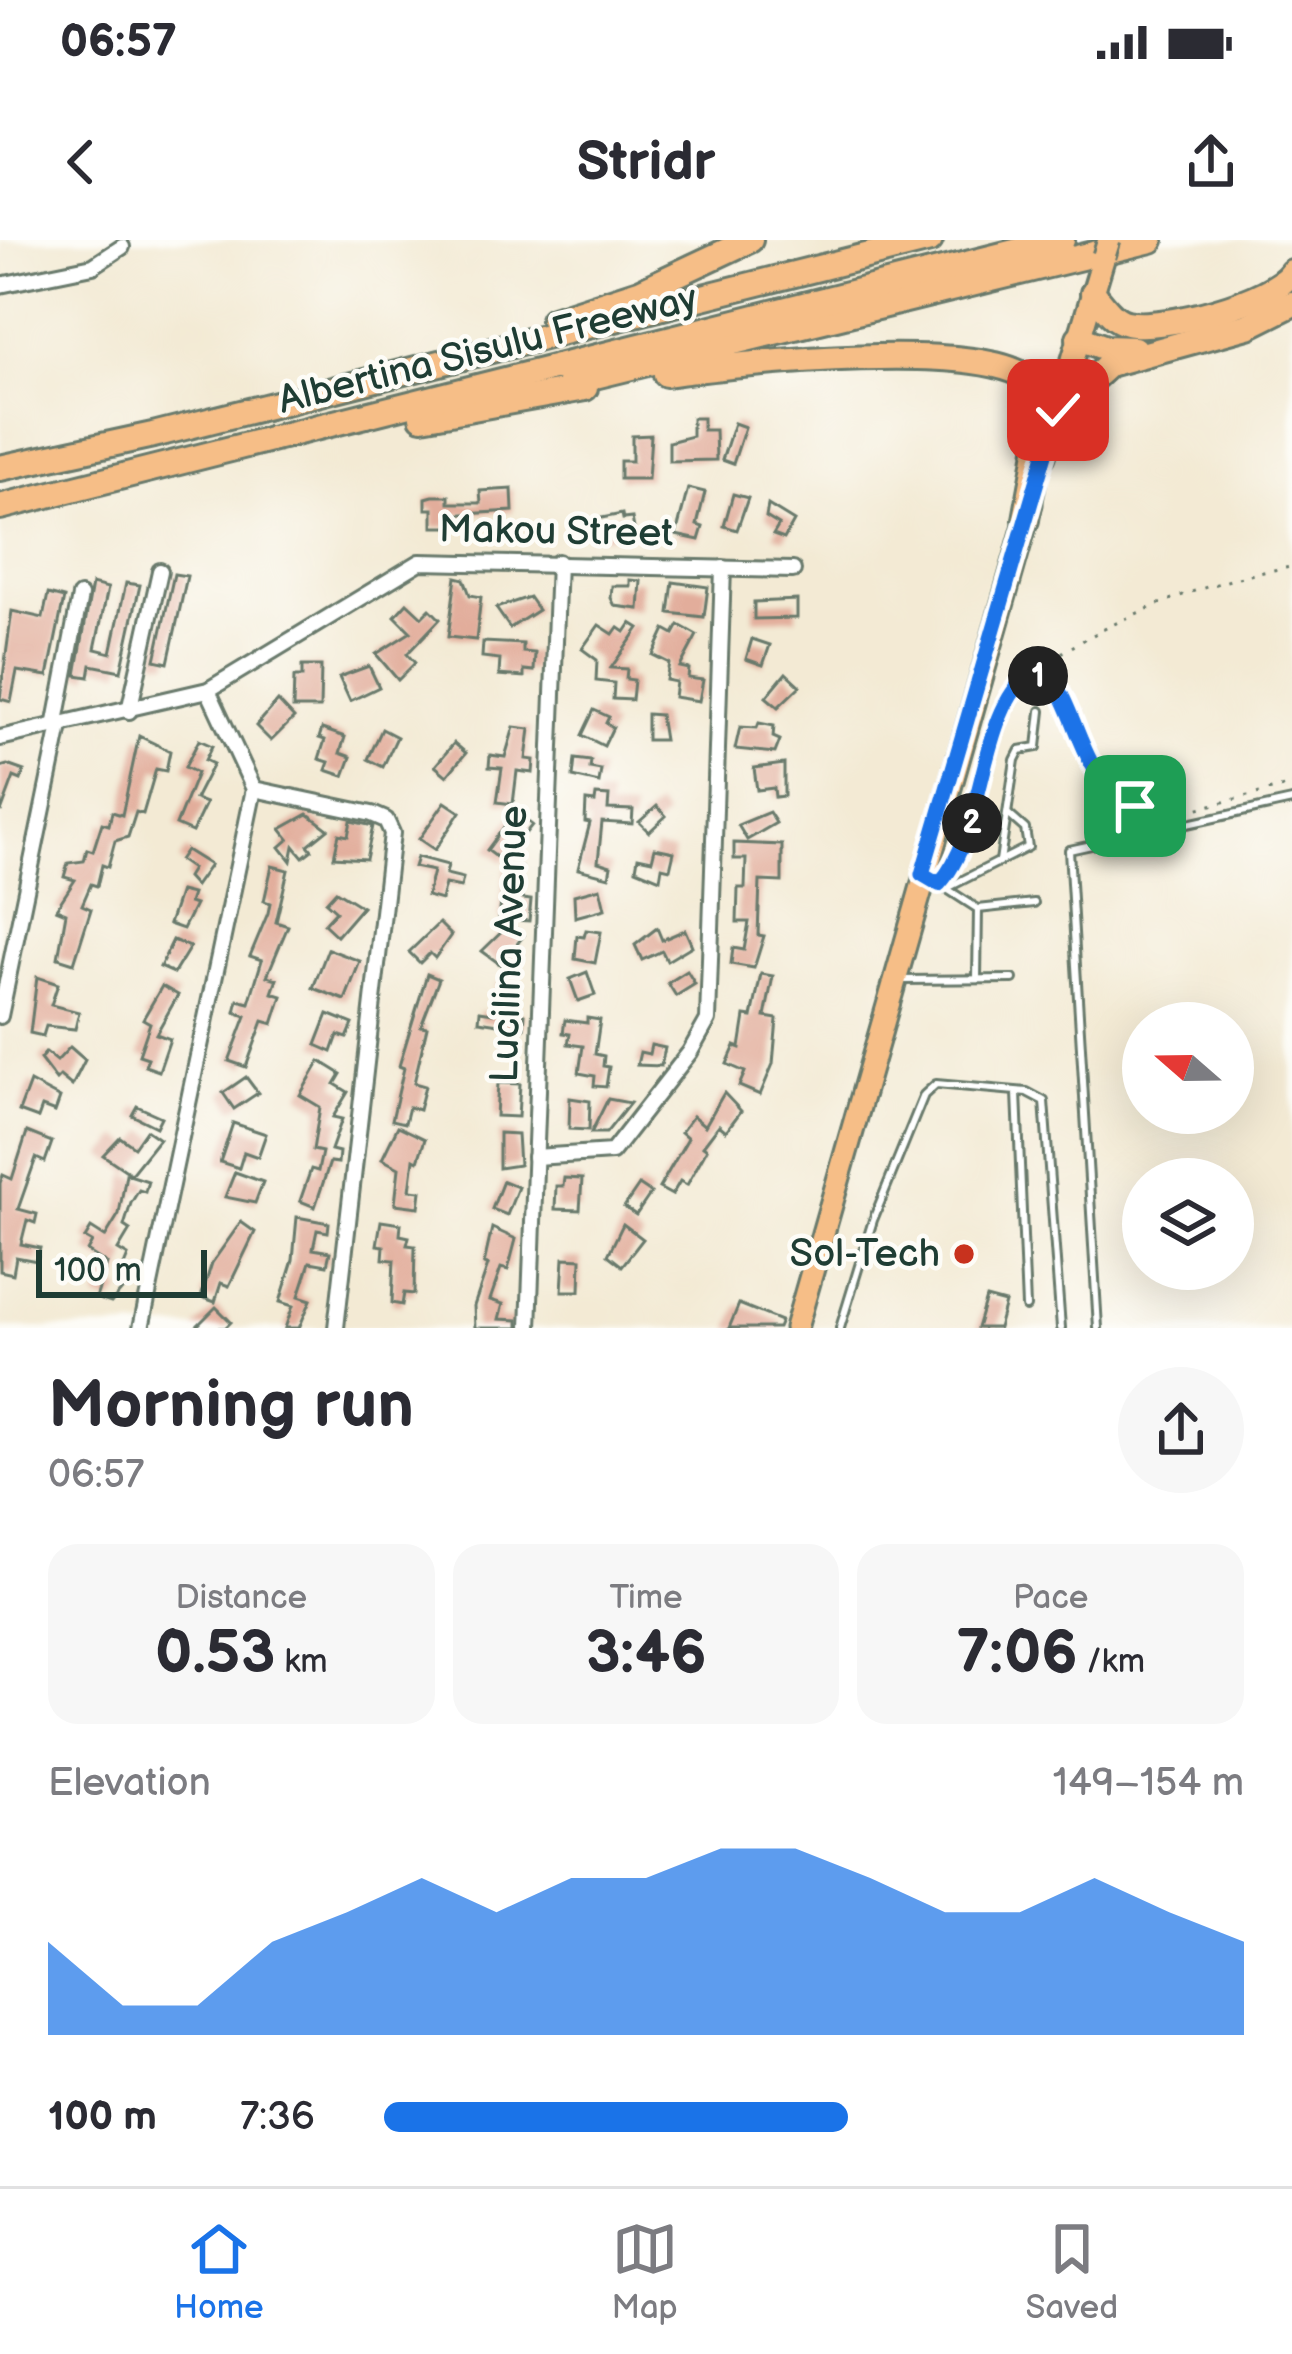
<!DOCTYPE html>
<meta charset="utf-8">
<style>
:root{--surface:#fff;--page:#f7f7f7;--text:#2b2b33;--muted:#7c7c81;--line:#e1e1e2;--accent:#1a73e8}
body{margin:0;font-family:"Balsamiq Sans",sans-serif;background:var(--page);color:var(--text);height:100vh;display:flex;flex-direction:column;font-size:45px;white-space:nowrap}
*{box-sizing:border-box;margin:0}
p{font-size:39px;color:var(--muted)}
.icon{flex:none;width:66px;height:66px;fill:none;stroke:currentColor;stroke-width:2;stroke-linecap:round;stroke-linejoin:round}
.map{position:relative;height:1088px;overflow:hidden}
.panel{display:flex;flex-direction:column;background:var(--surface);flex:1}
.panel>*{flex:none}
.needle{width:78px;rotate:290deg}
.tools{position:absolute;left:1122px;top:762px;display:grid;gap:24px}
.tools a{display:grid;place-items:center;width:132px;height:132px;border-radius:50%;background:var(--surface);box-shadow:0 12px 48px #0002;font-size:60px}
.scale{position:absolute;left:36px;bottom:30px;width:171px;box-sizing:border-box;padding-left:12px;border:6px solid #1f3d34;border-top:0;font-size:33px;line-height:42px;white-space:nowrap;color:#1f3d34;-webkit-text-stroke:9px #fdfcf7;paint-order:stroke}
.pin{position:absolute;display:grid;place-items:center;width:102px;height:102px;color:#fff;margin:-51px;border-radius:24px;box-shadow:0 6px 18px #0006}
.km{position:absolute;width:60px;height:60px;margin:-30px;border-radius:50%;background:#222;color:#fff;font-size:33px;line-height:60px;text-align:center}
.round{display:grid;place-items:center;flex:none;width:126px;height:126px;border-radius:63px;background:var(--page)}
.summary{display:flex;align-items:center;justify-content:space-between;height:204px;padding:0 48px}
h1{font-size:66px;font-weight:700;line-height:90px}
.figures{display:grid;grid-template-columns:repeat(3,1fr);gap:18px;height:204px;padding:12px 48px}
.figures div{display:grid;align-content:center;border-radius:30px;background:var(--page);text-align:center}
.figures b{font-size:60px;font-weight:700}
.figures small{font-size:33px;font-weight:400}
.figures p{font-size:33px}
.chart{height:336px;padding:24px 48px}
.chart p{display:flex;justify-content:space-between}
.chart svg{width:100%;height:216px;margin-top:12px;fill:var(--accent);opacity:.7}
ul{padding:0 48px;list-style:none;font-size:39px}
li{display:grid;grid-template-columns:192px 144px 1fr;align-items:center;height:90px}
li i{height:30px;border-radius:15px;background:var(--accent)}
.status{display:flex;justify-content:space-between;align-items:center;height:84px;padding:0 60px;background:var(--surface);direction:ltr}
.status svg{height:33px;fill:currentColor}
header{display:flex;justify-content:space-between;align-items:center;height:156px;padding:0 48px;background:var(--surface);font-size:54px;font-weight:700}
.dock{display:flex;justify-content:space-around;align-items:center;height:168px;border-top:3px solid var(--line);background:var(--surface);font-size:33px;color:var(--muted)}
.dock a{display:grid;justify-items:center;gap:6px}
.dock .active{color:var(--accent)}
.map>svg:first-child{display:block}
.building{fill:#e2ad9b}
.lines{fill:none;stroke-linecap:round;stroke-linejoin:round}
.lane-casing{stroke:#697a6c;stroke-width:12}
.street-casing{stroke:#697a6c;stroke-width:20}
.primary-casing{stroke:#697a6c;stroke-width:27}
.highway-casing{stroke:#697a6c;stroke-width:30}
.path{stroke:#697a6c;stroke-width:3;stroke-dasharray:3 9;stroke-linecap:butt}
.lane{stroke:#fff;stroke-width:6}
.street{stroke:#fff;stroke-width:14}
.primary{stroke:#f6be87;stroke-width:21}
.highway{stroke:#f6be87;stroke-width:24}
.primary-bridge-casing{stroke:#697a6c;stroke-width:27;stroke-linecap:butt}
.primary-bridge{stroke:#f6be87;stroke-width:21}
.route-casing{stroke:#fff;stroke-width:24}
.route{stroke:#1a73e8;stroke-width:15}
.poi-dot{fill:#c8321e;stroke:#fdfcf7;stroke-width:4.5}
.labels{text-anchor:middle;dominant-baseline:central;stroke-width:9;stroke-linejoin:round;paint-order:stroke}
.street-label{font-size:39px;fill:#1f3d34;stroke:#fdfcf7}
.poi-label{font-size:39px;fill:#1f3d34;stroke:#fdfcf7;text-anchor:end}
</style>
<div class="status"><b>06:57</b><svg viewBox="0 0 49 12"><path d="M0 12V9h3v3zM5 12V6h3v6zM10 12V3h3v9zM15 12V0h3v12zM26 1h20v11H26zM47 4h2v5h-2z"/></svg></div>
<header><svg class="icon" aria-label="back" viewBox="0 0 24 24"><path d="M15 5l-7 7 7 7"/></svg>Stridr<svg class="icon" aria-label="share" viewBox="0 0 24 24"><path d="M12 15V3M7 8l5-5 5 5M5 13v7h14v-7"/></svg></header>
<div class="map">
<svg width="1292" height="1088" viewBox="0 0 1292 1088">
<rect width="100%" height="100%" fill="#fdfcf7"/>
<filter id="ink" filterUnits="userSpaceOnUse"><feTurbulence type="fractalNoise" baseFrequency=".00833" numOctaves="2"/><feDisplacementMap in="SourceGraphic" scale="24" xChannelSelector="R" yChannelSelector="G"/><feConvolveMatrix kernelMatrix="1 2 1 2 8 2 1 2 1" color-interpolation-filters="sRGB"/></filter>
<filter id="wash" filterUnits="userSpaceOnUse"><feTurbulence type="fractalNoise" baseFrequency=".004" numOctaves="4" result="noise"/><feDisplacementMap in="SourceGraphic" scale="48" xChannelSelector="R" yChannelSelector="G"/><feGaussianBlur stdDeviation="2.7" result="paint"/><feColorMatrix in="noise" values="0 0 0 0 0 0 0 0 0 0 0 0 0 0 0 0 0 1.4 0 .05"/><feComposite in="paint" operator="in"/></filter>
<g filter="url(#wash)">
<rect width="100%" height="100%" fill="#f3ead4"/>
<g id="blocks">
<g class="building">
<polygon points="692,178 703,178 703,190 715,190 716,220 669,221 669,202 692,196"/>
<polygon points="734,183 745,187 733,224 722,220"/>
<polygon points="651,195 648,239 620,239 620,221 632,221 632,196"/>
<polygon points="688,248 705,252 697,285 703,287 699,300 676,295"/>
<polygon points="512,249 513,271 449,275 449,287 433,287 433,269 426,269 426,258 433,256 449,256 449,263 481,263 480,251"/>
<polygon points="733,254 748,258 737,290 724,286"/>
<polygon points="768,265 794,281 784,299 773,295 779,285 766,277"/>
<polygon points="622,274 623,279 632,278 635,294 596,297 595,290 573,294 571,284"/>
<polygon points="174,334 187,336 168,423 155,420"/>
<polygon points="456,337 464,339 470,355 481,357 476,400 448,397"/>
<polygon points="630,340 641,341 639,369 615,366 611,358 612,346 630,346"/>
<polygon points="673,342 708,347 704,377 669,373"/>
<polygon points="126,343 140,345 121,431 91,425 89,437 76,435 92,344 108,348 95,409 111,413"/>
<polygon points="48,354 64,358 48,436 17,431 11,462 0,459 12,371 43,378"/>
<polygon points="529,357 538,370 510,388 496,368"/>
<polygon points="797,360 797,378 754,379 754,362"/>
<polygon points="407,363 422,377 430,369 440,379 407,414 415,423 398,440 376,414 411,392 395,376"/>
<polygon points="631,383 639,388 611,428 627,429 626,439 634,440 632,460 613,459 614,443 596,441 597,420 582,409 599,385 613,394 618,387 625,392"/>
<polygon points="679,385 697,395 680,427 689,429 688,438 703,440 699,461 674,457 676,442 666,440 669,423 653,415 665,389 674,394"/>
<polygon points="752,399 770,405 763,425 746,419"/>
<polygon points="483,402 523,404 523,412 535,413 534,431 524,430 524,437 499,435 500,419 482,417"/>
<polygon points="302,426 321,426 320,468 293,468 294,437 302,437"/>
<polygon points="369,426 379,447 350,461 339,437"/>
<polygon points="786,433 800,446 778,467 766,457"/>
<polygon points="278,461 294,478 271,501 256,486"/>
<polygon points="594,470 609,477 606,483 613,487 604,506 582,495"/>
<polygon points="647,474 660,475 664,500 647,500"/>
<polygon points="759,483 774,486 773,497 780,500 775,513 735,509 740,487 757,488"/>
<polygon points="514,487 530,489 526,519 534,520 533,533 517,531 513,564 497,562 502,528 489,527 490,515 505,517"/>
<polygon points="322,489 345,497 340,513 351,517 344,536 326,530 329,522 319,519 325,500 319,498"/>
<polygon points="382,489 397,497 383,527 368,519"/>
<polygon points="139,496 170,511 166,531 156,529 143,574 136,572 128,597 115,601 108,627 102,625 97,646 91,644 82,665 91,669 74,723 58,718 66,673 56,669 75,640 64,637 68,623 84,621 87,609 93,611 102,583 109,585 112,572 122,575"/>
<polygon points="199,500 212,506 205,520 213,524 195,559 206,563 192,592 176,585 197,533 185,527"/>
<polygon points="454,503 466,513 447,536 435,526"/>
<polygon points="575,519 591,521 590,528 601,530 599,543 573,537"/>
<polygon points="784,524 784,556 775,557 774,548 757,550 754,528"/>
<polygon points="7,525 24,531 21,540 14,537 1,572 0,527"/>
<polygon points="596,555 609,556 608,569 633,570 632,584 602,582 598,622 611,626 609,637 578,629 590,583 585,582 586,561 595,562"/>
<polygon points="445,562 460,572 435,610 419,599"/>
<polygon points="657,566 666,576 649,592 639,582"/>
<polygon points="515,572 532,585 503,622 487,610"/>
<polygon points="769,572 776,583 747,600 738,585"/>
<polygon points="308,574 328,589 308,605 312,610 303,617 294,606 291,621 280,607 289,599 281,589"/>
<polygon points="351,581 373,586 366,619 334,617 339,594 348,596"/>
<polygon points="734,603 782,605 782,642 760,641 758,695 764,696 754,728 731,724 733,708 744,710 749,682 737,682 738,648 745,648 746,619 734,619"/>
<polygon points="655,608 674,612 670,629 662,627 660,639 636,629 638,617 652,620"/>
<polygon points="186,610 210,625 195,646 187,637 192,629 179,620"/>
<polygon points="417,617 448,625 446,634 463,638 461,647 445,644 441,660 427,656 433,631 414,627"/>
<polygon points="272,626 288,630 276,682 288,686 267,736 277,739 272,753 282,756 273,784 263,781 246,827 229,821 246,776 235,772 238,760 249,763 262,720 250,716 268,673 270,663 264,661"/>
<polygon points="505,627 521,628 520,649 522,659 531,660 529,681 499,679"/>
<polygon points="600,648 605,669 575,677 574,655"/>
<polygon points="180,651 192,654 189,663 195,665 183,689 169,684"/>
<polygon points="336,651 362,667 337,696 324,684 336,671 326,662"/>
<polygon points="439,683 451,695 435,718 430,713 420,723 409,712"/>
<polygon points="510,684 524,695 501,725 482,711"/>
<polygon points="657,688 662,700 685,690 692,706 667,721 662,711 642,720 635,705"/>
<polygon points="586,690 601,692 595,723 575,719 577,696 584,697"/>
<polygon points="173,700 190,707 174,733 160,727"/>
<polygon points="328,709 360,721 345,760 313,748"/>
<polygon points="687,731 695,744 676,756 668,743"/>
<polygon points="587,732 595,755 578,761 570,739"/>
<polygon points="427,734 439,739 421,786 427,787 414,843 425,846 419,870 409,867 405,883 392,880 404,828 399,826"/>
<polygon points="761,734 773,736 765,777 777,779 773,824 760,855 739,846 745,832 727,824 735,806 740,808 745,776 752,777"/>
<polygon points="37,737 58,744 51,765 79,772 75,789 46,786 43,796 30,793"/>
<polygon points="497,743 518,745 514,772 525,774 524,788 479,781 480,771 493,773"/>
<polygon points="162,746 178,755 156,794 170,799 159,831 145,826 148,818 139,815 150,783 143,779"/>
<polygon points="328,774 353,784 347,798 338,795 332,812 316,805"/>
<polygon points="587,778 600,780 595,814 604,816 603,826 609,827 606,847 594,846 595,836 579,833 583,806 568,804 570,794 563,793 565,780 587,783"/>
<polygon points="651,805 665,808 661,826 637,825 640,812 649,814"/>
<polygon points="70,807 85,820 72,846 60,836 56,840 40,819 46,812 57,821"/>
<polygon points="320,821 341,834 335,844 348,852 333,877 342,879 331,910 339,912 338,923 330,922 315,967 300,961 311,929 318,931 322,912 313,910 320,867 300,855"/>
<polygon points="246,837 258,853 234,869 223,853"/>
<polygon points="30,842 60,858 55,872 42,867 38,878 19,871"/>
<polygon points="498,843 520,844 518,877 496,876"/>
<polygon points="724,853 741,871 726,891 719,885 703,906 707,909 687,945 680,941 672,955 659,948 688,898 681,892 693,876 705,886"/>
<polygon points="570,858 590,861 589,890 569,889"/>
<polygon points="608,859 630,863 606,893 591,893"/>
<polygon points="137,866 161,877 156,887 132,875"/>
<polygon points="233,883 266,894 258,917 244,912 239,928 220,922"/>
<polygon points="398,886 425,899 418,921 414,919 410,950 421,951 419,967 395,964 399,928 382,919"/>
<polygon points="146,890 159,899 131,934 103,915 120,897 134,907"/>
<polygon points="27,892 52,902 45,922 36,918 18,969 37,974 35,983 27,980 21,1004 40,1008 37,1021 16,1017 13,1034 0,1031 0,943 3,935 12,939"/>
<polygon points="499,893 517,894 519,925 499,928"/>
<polygon points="235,932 263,942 255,963 225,957"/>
<polygon points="126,934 148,941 145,952 139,950 131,963 124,986 130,990 118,1010 128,1016 115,1048 122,1050 111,1063 96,1058 107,1024 87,1011 92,1002 85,998 91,988 105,997 119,974"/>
<polygon points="564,938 582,939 580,970 555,969 556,946 563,946"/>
<polygon points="503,941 518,947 507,975 492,969"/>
<polygon points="639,945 651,953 636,975 624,967"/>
<polygon points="297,977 329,983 328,992 317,990 313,1009 330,1012 327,1025 310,1022 299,1056 311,1060 299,1088 285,1088 293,1066 280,1062 293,1020"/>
<polygon points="381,981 401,984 400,995 409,997 407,1005 415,1006 414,1054 404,1053 402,1065 392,1063 394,1020 383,1019 384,1006 377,1005"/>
<polygon points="241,982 255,992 229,1046 221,1043 215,1062 201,1057 212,1023"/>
<polygon points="623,984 643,999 622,1026 608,1015"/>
<polygon points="492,988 516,999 508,1030 501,1028 490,1060 503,1064 499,1079 518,1080 518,1088 475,1088 474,1066 488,1025 484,1024"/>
<polygon points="564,1018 581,1019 580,1051 562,1051"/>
<polygon points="986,1058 1005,1063 998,1088 977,1088"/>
<polygon points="739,1064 781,1081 778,1088 729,1088"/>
<polygon points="216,1067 231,1082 225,1088 195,1088"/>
</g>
</g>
</g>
<g filter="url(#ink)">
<use href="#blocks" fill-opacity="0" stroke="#697a6c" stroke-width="3"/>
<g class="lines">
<g class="lane-casing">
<g id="lane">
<polyline points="1000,621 1015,520 1020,510 1037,507 1041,471"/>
<polyline points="930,638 978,669 977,739"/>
<polyline points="947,648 1028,607 1025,589 1008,574"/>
<polyline points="978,669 1034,663"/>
<polyline points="903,740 1013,739"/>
<polyline points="1017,853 1026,1067"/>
<polyline points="840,1088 873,980 924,855 936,844 1027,852 1044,861 1061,1088"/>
<polyline points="1098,1088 1069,610 1292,561"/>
</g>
</g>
<g class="street-casing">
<g id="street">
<polyline points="0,45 93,26 122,7"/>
<polyline points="129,471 160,331"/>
<polyline points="55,487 80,356"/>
<polyline points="0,498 208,450 420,322 793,330"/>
<polyline points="254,549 372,574 386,580 392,593 336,1088"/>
<polyline points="0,776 60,486"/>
<polyline points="535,917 612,912 690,812 708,780 723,328"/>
<polyline points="141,1088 254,549 208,450"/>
<polyline points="529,1088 558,322"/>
</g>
</g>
<g class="primary-casing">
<g id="primary">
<polyline points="1044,216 1104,16"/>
<polyline points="796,1088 1031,264"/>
</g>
</g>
<g class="highway-casing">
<g id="highway">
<path d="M1093,53C1103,64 1112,80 1127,83C1161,91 1274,61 1292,32"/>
<polyline points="553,80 639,52 750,0"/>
<polyline points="1079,98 1106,108 1134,109"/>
<path d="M666,134C726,125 1003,95 1034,145C1050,172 1031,248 1026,280"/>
<polyline points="570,142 1151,0"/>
<polyline points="1058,170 1109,124 1248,86 1292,64"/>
<polyline points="422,177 585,148"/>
<polyline points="0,228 153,195 930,0"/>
<polyline points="0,267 1062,0"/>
</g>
</g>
<g class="path">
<path d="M1032,433C1101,382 1207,339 1292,327"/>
<path d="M944,638C979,586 985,467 1030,434L1049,435C1089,487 1092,582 1179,573L1292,545"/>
</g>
<use href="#lane" class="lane"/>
<use href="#street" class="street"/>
<use href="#primary" class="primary"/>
<use href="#highway" class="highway"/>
<g class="primary-bridge-casing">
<polyline id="primary-bridge" points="1104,16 1109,0"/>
</g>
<use href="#primary-bridge" class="primary-bridge"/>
</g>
</g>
<g class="lines" filter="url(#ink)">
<g class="route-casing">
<path id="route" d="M1058,170L922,634L939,644C987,591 977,474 1030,434L1049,435C1080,475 1083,547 1135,566"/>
</g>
<use href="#route" class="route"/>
</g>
<circle class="poi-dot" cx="964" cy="1014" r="12"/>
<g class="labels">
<g class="street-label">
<text transform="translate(488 110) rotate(-14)">Albertina Sisulu Freeway</text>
<text transform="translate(556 292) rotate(1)">Makou Street</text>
<text transform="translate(510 704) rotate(-88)">Lucilina Avenue</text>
</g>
<g class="poi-label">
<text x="940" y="1014">Sol-Tech</text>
</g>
</g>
</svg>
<div class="tools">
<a><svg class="needle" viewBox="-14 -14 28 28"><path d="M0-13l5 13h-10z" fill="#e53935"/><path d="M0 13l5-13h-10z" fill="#7c7c81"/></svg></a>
<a><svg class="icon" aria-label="layers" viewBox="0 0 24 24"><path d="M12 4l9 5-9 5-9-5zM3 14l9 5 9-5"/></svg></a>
</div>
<div class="scale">100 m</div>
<div class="pin" style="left:1135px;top:566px;background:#1e9e55"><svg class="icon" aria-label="arrive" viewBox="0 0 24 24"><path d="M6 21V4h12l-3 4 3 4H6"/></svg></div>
<div class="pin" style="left:1058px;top:170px;background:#d93025"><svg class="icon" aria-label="check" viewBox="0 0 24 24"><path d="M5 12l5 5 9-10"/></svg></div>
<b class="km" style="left:1038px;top:436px">1</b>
<b class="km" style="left:972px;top:583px">2</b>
</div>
<section class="panel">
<div class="summary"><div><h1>Morning run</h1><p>06:57</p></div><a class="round"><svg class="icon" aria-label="share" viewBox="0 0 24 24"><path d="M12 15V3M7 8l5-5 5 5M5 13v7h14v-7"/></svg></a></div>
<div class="figures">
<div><p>Distance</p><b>0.53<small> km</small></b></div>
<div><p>Time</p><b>3:46</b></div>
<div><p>Pace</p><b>7:06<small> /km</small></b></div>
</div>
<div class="chart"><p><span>Elevation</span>149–154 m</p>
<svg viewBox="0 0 160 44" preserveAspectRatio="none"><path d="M0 44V25L10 38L20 38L30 25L40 19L50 12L60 19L70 12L80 12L90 6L100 6L110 12L120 19L130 19L140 12L150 19L160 25V44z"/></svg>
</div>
<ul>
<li><b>100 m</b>7:36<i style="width:54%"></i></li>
</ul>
</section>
<nav class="dock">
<a class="active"><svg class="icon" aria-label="home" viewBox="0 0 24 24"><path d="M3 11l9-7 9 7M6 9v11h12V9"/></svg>Home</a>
<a><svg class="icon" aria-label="map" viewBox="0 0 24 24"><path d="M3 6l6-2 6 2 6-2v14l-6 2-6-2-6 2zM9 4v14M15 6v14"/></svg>Map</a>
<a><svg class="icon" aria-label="saved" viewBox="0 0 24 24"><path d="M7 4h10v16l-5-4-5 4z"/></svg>Saved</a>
</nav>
